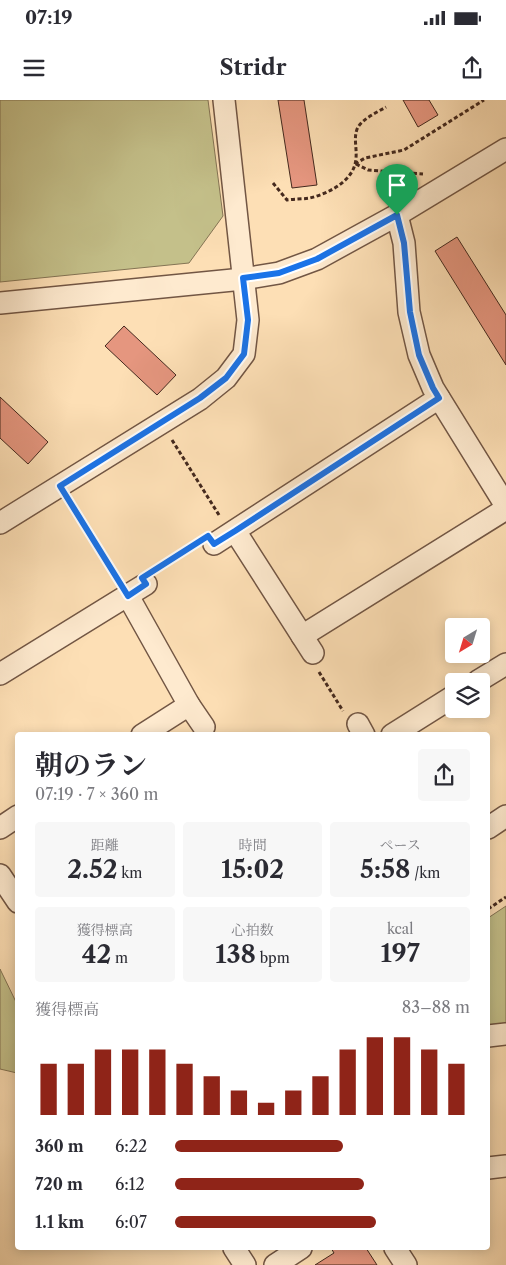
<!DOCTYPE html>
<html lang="ja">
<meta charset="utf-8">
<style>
:root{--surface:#fff;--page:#f7f7f7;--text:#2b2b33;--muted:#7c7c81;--accent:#8f2418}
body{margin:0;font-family:"Libre Caslon Text","Noto Serif JP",serif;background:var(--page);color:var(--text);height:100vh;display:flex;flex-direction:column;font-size:19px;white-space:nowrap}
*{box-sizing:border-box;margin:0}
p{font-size:16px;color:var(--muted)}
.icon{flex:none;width:28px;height:28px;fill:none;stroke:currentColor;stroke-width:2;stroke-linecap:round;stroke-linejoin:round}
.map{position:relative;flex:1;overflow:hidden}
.sheet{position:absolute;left:15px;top:632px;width:475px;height:518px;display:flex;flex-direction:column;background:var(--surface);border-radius:5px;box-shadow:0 2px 12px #0003}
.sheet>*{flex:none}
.needle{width:32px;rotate:218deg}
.fabs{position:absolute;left:445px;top:518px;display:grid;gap:10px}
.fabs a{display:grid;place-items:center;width:45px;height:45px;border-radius:5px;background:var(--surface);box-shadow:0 2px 12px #0003;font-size:25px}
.pin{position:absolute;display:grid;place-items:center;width:42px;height:42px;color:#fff;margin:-51px -21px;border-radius:50% 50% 50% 0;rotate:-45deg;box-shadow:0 0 5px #0007}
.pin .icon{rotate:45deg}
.round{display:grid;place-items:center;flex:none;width:52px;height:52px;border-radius:5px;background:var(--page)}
.headline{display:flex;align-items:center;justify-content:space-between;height:85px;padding:0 20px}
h1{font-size:28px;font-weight:700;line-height:38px}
.metrics{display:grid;grid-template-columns:repeat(3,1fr);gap:8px;height:85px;padding:5px 20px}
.metrics div{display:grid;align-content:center;border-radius:5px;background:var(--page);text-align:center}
.metrics b{font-size:25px;font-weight:700}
.metrics small{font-size:14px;font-weight:400}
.metrics p{font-size:14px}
.chart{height:140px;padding:10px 20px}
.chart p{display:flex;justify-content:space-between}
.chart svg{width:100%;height:90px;margin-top:5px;stroke:var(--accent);stroke-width:6}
ul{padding:0 20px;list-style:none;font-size:16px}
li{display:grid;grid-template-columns:80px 60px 1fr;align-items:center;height:38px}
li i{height:12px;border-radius:6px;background:var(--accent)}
.status{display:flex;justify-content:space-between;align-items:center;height:35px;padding:0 25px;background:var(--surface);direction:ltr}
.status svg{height:14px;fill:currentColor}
header{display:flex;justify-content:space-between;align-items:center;height:65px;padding:0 20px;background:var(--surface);font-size:22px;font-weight:700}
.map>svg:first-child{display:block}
.green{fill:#c4c08a;stroke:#847454}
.building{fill:#e5967f;stroke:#44291e}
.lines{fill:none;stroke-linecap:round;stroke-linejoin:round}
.minor-casing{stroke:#725644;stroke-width:24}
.path{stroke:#44291e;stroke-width:3;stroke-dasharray:4 2.5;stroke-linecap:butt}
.minor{stroke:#feeacf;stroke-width:21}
.route-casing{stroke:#fff;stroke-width:10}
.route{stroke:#1a73e8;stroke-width:6}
</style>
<div class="status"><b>07:19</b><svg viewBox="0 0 49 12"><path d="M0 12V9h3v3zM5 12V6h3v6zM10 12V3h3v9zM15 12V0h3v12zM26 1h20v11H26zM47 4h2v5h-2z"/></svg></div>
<header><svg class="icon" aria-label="menu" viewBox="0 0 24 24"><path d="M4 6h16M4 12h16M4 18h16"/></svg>Stridr<svg class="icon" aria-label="share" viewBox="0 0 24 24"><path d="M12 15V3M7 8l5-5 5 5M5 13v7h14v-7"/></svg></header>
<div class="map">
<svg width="506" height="1165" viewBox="0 0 506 1165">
<rect width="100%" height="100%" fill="#fddfb5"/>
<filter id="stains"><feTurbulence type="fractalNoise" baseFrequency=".004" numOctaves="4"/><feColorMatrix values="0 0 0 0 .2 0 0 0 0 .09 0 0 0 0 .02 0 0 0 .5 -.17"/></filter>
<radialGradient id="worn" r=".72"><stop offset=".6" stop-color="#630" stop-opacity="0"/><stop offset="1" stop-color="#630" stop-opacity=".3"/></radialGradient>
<g class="green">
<polygon points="0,0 208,0 223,116 189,163 0,182"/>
<polygon points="506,806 506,923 488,925 488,818"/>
<polygon points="0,869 17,904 17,973 0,969"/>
</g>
<g class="building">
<polygon points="278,0 304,0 317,85 292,88"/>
<polygon points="403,0 429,0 438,15 418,27"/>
<polygon points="457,137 506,215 506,265 435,151"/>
<polygon points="124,226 176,275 157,295 105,246"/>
<polygon points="0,297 48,342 28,364 0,338"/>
<polygon points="331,1148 366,1148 377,1165 315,1165 334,1153"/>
</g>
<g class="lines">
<g class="minor-casing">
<g id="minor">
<polyline points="397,115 404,143 409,212 419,255 433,288 506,406"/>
<polyline points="0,203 243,179 279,173 317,159 397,115 506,49"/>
<polyline points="0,423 200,299 226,278 244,254 248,220 224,0"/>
<polyline points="235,431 313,553"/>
<polyline points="214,444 439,298"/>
<polyline points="128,496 189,605 204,627"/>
<polyline points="302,536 506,409"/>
<polyline points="0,574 146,484"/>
<polyline points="478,581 506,564"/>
<polyline points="358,624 364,635"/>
<polyline points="142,635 189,605"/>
<polyline points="392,635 454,596"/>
<polyline points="0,728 18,716"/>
<polyline points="488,728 506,716"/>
<polyline points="0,775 18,802"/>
<polyline points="488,936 506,934"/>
<polyline points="488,1068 506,1066"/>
<polyline points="234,1148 245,1165"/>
<polyline points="395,1148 406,1165"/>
<polyline points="275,1165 301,1148"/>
</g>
</g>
<g class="path">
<polyline points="355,64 365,58 404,50 484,0"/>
<polyline points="356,64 368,70 423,74"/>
<path d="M273,83L287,100C295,99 303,99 310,98C330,93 355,80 356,58C357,47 353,37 358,27C364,18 376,13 386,7"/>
<polyline points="172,340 219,415"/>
<polyline points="71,403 117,479"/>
<polyline points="158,468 195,444"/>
<polyline points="319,572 343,611"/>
<polyline points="488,809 506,797"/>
</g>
<use href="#minor" class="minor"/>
</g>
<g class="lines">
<g class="route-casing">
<polygon id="route" points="397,115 404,143 410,212 419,255 433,288 439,298 235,431 214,444 208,436 142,478 146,484 128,496 60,386 200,298 226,278 244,254 248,220 243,178 279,173 317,159"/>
</g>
<use href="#route" class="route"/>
</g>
<rect width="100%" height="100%" filter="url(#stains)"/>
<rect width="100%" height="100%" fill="url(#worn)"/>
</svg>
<div class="fabs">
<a><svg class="needle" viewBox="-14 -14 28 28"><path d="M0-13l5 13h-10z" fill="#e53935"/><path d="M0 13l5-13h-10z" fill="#7c7c81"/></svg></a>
<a><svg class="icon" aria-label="layers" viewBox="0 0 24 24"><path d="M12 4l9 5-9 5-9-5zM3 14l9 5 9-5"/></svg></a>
</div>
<div class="pin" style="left:397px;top:115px;background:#1e9e55"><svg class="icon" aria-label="arrive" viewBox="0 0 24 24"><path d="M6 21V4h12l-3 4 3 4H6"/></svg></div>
<section class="sheet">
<div class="headline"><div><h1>朝のラン</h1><p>07:19 · 7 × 360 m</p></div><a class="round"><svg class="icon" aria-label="share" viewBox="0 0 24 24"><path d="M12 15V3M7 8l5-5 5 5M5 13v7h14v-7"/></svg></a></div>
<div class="metrics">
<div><p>距離</p><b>2.52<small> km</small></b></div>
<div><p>時間</p><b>15:02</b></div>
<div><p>ペース</p><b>5:58<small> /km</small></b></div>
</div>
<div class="metrics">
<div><p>獲得標高</p><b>42<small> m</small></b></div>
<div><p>心拍数</p><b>138<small> bpm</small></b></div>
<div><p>kcal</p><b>197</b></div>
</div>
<div class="chart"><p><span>獲得標高</span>83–88 m</p>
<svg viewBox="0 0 160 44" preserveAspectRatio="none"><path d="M5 44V19M15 44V19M25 44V12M35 44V12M45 44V12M55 44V19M65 44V25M75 44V32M85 44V38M95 44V32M105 44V25M115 44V12M125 44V6M135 44V6M145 44V12M155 44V19"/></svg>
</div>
<ul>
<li><b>360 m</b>6:22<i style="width:57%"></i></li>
<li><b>720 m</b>6:12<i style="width:64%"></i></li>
<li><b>1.1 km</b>6:07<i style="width:68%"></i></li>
</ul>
</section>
</div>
